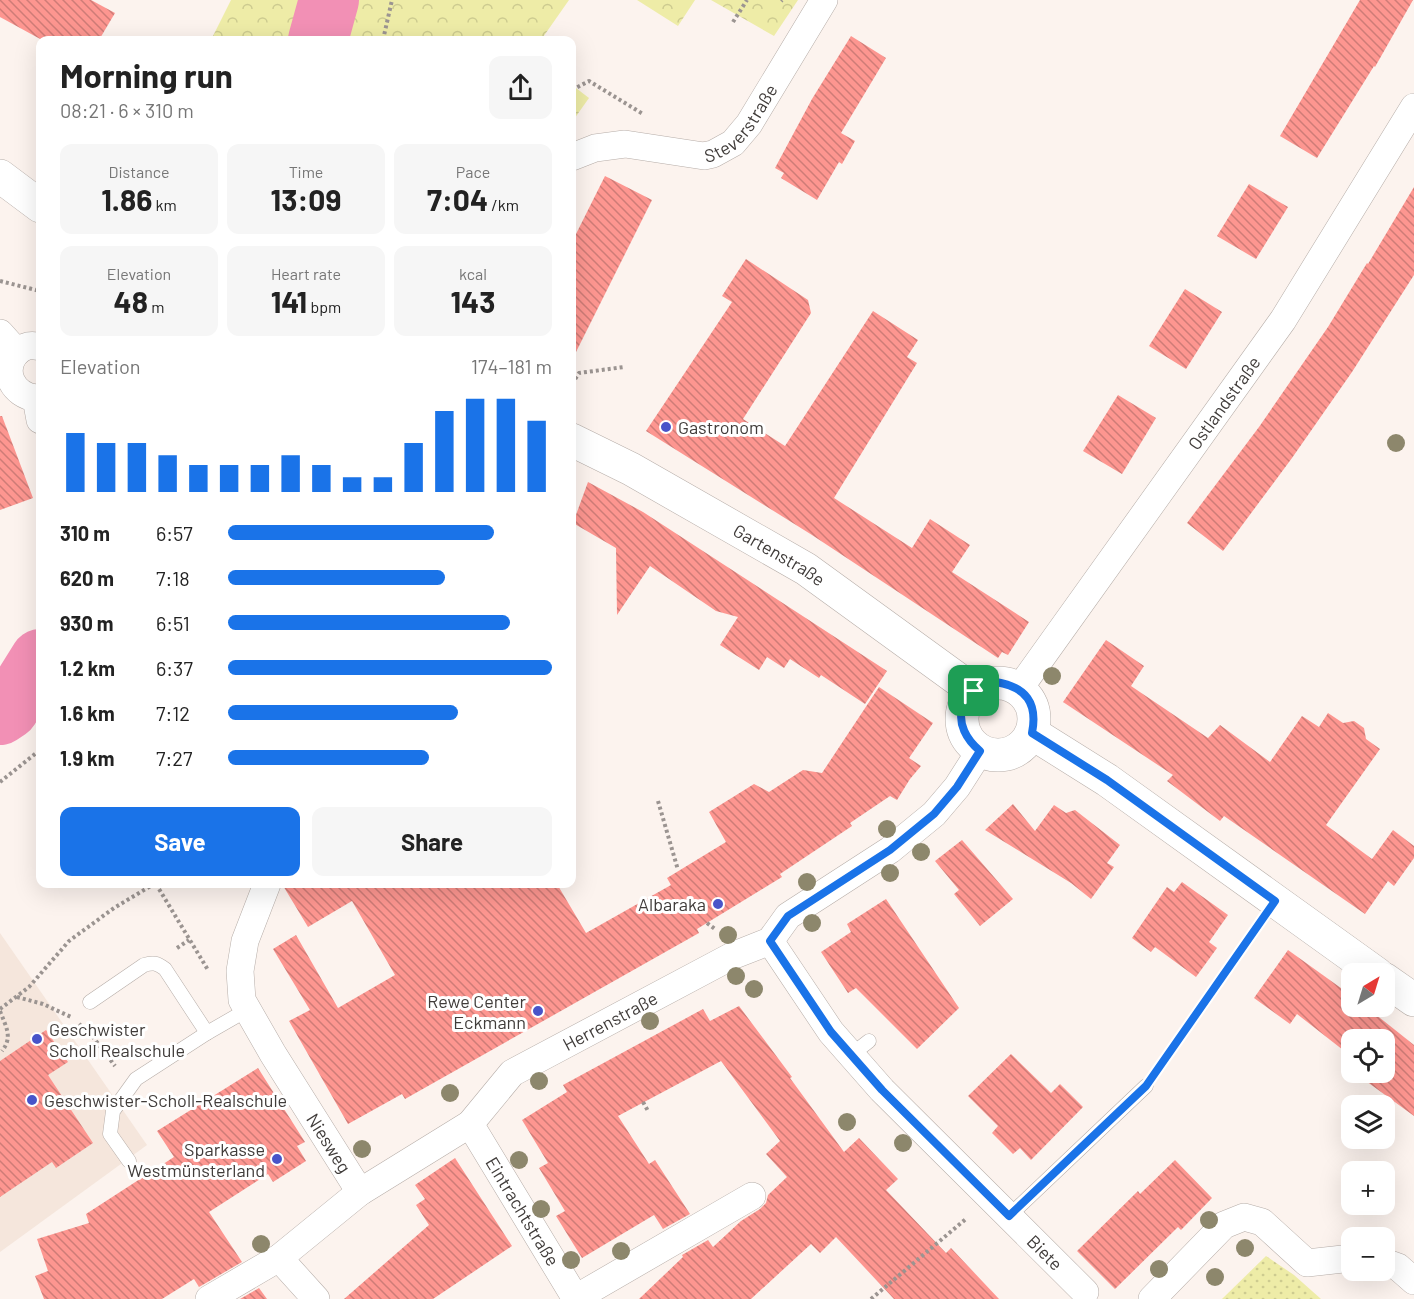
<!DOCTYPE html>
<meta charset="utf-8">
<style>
:root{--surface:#fff;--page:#f6f6f6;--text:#222;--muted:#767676;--accent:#1a73e8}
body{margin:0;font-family:Barlow,sans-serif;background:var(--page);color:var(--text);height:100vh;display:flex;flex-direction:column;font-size:22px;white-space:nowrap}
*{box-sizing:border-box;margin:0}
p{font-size:20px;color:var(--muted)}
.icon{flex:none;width:33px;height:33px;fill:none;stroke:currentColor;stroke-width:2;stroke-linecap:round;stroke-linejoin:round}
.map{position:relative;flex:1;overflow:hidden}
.side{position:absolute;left:36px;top:36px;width:540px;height:852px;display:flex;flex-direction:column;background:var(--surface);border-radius:12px;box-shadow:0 6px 24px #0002}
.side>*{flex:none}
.needle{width:39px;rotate:38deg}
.fabs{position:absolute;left:1341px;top:963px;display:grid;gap:12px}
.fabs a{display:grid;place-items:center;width:54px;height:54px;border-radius:12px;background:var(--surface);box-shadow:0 6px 24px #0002;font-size:30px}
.pin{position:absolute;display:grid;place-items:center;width:51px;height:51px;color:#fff;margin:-26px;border-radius:12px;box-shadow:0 3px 9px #0006}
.round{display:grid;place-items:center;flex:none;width:63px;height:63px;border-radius:12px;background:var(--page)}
.head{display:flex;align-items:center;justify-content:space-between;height:102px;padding:0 24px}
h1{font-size:33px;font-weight:700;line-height:45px}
.metrics{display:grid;grid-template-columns:repeat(3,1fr);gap:9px;height:102px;padding:6px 24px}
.metrics div{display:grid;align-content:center;border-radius:12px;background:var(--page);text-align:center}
.metrics b{font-size:30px;font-weight:700}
.metrics small{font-size:16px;font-weight:400}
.metrics p{font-size:16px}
.chart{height:168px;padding:12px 24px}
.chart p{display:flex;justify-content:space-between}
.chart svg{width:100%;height:108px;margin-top:6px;stroke:var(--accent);stroke-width:6}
.button{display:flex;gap:12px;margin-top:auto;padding:12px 24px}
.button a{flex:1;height:69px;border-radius:12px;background:var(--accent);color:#fff;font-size:24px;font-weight:700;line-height:69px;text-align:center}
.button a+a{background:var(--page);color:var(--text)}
ul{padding:0 24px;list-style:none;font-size:20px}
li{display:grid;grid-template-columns:96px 72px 1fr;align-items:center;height:45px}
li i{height:15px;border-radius:8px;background:var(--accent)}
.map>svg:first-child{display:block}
.built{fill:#f5e6dc}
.park{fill:url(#park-crowns)}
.garden{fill:url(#garden-dots)}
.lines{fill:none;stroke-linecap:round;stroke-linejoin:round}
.river{stroke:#f290b5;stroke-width:60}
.building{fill:url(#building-back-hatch)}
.lane-casing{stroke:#b6ada8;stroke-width:15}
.street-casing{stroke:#b6ada8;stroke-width:28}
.secondary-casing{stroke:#b6ada8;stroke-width:34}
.path{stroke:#9b9491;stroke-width:4;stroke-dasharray:3 3;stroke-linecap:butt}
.lane{stroke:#fff;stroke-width:14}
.street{stroke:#fff;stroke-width:27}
.secondary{stroke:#fff;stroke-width:33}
.tree{fill:#8d876c}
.route-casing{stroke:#fff;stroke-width:12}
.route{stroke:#1a73e8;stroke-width:8}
.poi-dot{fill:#4854c9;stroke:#fff;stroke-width:2}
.labels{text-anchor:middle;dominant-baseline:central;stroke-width:6;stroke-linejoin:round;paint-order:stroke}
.street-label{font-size:18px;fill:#403c3a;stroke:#fff}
.poi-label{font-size:18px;fill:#403c3a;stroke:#fff;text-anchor:start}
</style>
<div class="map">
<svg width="1414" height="1299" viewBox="0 0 1414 1299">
<defs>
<pattern id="park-crowns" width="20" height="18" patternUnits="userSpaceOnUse" patternTransform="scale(1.5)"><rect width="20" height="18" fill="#eeeca7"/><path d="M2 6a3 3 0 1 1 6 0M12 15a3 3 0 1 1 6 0" fill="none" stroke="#cdcb90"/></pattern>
<pattern id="garden-dots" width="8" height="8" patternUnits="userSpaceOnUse" patternTransform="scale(1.5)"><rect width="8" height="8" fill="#eeeca7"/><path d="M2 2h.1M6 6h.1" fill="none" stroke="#cdcb90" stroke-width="1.8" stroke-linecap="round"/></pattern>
<pattern id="building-back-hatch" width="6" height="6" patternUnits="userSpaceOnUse" patternTransform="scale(1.5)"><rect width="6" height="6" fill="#fd9690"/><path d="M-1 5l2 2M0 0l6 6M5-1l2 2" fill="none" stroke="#ce7c77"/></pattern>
</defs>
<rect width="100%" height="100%" fill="#fcf3ee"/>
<polygon class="built" points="0,933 147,1145 0,1252"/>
<g class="park">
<polygon points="231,0 569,0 541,40 211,40"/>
<polygon points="637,0 695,0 678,26"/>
<polygon points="711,0 798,0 774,36"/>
<polygon points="572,85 589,98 572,122"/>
</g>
<polygon class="garden" points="1266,1256 1294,1275 1321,1299 1222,1299"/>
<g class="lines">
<g class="river">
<polyline points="318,40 329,0"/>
<polyline points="0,715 9,709 40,659"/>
</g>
</g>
<g class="building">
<polygon points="0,0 91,0 115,13 99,40 42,40 0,17"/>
<polygon points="1360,0 1413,0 1375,67 1374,66 1317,158 1280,136"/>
<polygon points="851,36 886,58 841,133 855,141 842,164 839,162 817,200 781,178 784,173 775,168 812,99"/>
<polygon points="605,176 652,200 572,360 572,242"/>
<polygon points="1249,184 1288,207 1256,259 1217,236"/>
<polygon points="1414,187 1414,275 1352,372 1292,458 1223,551 1187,523 1259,427 1328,327 1367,263 1368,264"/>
<polygon points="746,259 808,300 811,313 743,419 785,446 873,311 918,340 907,357 917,363 834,498 912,548 930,519 970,545 952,572 1029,622 1008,655 1002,652 998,658 812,535 646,431 732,302 722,296"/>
<polygon points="1185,289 1222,312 1186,369 1149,346"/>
<polygon points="1118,395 1156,418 1122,474 1083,451"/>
<polygon points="0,416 2,416 33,498 0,510"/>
<polygon points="588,482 643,512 887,671 865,704 821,675 819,678 790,659 784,668 767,657 759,670 720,645 738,617 716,611 650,566 617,615 616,548 573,523"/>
<polygon points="1106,640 1144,666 1131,686 1208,738 1220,725 1270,762 1302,716 1319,727 1328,713 1343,723 1354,721 1364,728 1366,739 1380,749 1326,825 1372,859 1393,830 1414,846 1414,858 1394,886 1388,881 1365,914 1224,816 1220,821 1167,781 1173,775 1063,702"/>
<polygon points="879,687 933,723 909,758 921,766 910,779 897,800 890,796 850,823 852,826 780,874 782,877 697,929 699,933 405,1099 402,1094 348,1124 289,1021 310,1010 273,949 296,935 338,1008 395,975 352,901 308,927 282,884 557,884 586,933 671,885 667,878 726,842 709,812 754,784 769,792 803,770 822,773"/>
<polygon points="1013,804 1035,831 1054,805 1066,813 1075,810 1120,845 1107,863 1114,867 1091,899 1071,883 985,830"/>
<polygon points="962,840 1013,899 980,926 954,894 959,890 935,861"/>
<polygon points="1182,882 1228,915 1209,942 1217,948 1196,977 1155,947 1151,952 1132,938 1167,887 1174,892"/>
<polygon points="886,899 959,1008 917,1049 856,988 848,993 821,952 851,932 847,924"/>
<polygon points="1288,950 1352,996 1352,1006 1365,1006 1414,1045 1414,1116 1366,1081 1370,1072 1384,1072 1384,1040 1352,1040 1352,1057 1297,1014 1290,1024 1254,998"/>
<polygon points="739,1006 792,1077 790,1078 844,1152 859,1138 898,1179 886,1190 946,1253 951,1248 999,1299 894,1299 836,1237 820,1253 811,1244 751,1299 639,1299 683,1257 682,1255 708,1240 713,1247 741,1221 760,1209 766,1203 768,1195 787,1177 766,1154 780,1141 721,1061 618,1116 649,1164 655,1160 690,1214 663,1229 654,1215 582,1258 556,1216 565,1211 539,1168 548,1163 522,1120 567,1092 563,1085 703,1009 710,1021"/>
<polygon points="46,1030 68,1062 48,1075 93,1143 56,1168 52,1162 0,1197 0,1061"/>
<polygon points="1011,1054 1051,1093 1060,1084 1083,1107 1031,1160 1020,1148 1013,1154 992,1133 998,1126 968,1096"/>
<polygon points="258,1068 305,1142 297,1146 306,1161 273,1182 268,1174 209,1212 242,1262 199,1287 194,1279 162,1299 44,1299 35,1276 48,1271 37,1239 89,1223 86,1214 174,1157 157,1131"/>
<polygon points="455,1158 512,1246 433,1299 344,1299 429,1225 416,1205 425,1199 415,1185"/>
<polygon points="1175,1160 1212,1198 1181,1230 1178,1227 1115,1289 1077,1251 1138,1191 1140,1194"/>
<polygon points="259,1288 267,1299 240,1299"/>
</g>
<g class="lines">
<g class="lane-casing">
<g id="lane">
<path d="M90,1002L144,965C153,962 157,963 165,969L207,1033"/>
<polyline points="851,1055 869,1041"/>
<polyline points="129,1161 110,1134 113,1111 136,1079 207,1033 247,1010"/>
<polyline points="1009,1216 1146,1086"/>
</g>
</g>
<g class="street-casing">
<g id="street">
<path id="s1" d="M572,157L595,148L625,144L704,156L713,154L733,143L749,124L824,0"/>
<path d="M0,333L17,352C0,371 13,395 36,398L40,420"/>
<path d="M17,352C24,346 31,344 40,347"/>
<path id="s2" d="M1019,689L1283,320L1414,107"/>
<path id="s3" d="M267,884L245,941L240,971L242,1000L273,1054L360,1192"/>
<path id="s4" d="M770,941L831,1032L882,1090L1085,1292"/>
<path id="s5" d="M470,1124L576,1299"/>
<polyline points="279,1258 316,1299"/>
<polyline points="1384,1262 1398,1267 1414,1281"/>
<polyline points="576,1298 752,1196"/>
<path id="s6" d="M209,1299L279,1258L360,1192L470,1124L512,1073L732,956L770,941L788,916L890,850L934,814L957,787L980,751"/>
<polyline points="1152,1299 1224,1225 1244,1217 1262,1222 1307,1263 1352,1258"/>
</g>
</g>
<g class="secondary-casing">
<g id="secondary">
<polyline points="0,176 40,206"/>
<path id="s7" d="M572,440L631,469L806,569L974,691"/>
<circle cx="998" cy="719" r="36"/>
<polyline points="1032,733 1107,780 1377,974"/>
<polyline points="1384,979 1414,1000"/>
</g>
</g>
<g class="path">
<polyline points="781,1 782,0"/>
<polyline points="733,22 747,0"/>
<polyline points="383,40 392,0"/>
<polyline points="572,90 589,81 643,114"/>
<polyline points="0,281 40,291"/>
<polyline points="572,384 579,373 624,367"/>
<polyline points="0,782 40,750"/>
<polyline points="658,801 678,870"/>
<polyline points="156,884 208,970"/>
<polyline points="707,923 715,929"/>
<polyline points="177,948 189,940"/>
<polyline points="17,997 43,1004 71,1017"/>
<polyline points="0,1009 29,987 69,941 114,908 154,884"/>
<path d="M0,1011C6,1027 13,1037 2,1051"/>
<polyline points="79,1024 93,1037 115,1066"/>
<polyline points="1159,1068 1257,927"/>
<polyline points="643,1102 648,1111"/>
<polyline points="871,1299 967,1218"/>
</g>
<use href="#lane" class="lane"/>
<use href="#street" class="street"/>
<use href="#secondary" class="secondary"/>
</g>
<g class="tree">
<circle cx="1396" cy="443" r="9"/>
<circle cx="1052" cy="676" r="9"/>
<circle cx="887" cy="829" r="9"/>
<circle cx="921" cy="852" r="9"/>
<circle cx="890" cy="873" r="9"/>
<circle cx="807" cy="882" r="9"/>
<circle cx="812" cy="923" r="9"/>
<circle cx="728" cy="935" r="9"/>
<circle cx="736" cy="976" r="9"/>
<circle cx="754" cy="989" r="9"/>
<circle cx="650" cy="1021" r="9"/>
<circle cx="539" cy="1081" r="9"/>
<circle cx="450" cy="1093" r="9"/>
<circle cx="847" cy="1122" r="9"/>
<circle cx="903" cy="1143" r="9"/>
<circle cx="362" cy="1149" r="9"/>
<circle cx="519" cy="1160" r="9"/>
<circle cx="541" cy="1209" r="9"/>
<circle cx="1209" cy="1220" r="9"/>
<circle cx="261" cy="1244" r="9"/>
<circle cx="1245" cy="1248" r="9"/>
<circle cx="621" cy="1251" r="9"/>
<circle cx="571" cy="1260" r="9"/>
<circle cx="1159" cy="1269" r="9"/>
<circle cx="1215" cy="1277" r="9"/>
</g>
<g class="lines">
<g class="route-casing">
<path id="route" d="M996,682C1026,687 1038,703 1032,733L1107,780L1275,901L1146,1086L1009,1216L882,1090L831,1032L770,941L788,916L890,850L934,814L957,787L980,751C950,726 956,691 996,682Z"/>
</g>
<use href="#route" class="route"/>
</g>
<g class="poi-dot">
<circle cx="666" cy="427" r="6"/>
<circle cx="718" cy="904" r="6"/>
<circle cx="538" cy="1011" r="6"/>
<circle cx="37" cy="1039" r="6"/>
<circle cx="32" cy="1100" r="6"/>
<circle cx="277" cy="1159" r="6"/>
</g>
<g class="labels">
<g class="street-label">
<text stroke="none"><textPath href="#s1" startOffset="186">Steverstraße</textPath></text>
<text stroke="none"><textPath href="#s2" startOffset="352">Ostlandstraße</textPath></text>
<text stroke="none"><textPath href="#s7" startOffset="237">Gartenstraße</textPath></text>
<text stroke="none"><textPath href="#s6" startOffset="492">Herrenstraße</textPath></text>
<text stroke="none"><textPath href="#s3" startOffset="288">Niesweg</textPath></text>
<text stroke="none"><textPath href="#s5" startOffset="102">Eintrachtstraße</textPath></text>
<text stroke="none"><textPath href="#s4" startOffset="417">Biete</textPath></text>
</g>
<g class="poi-label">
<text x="678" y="427">Gastronom</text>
<text x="706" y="904" text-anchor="end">Albaraka</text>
<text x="526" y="1001" text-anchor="end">Rewe Center<tspan x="526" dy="21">Eckmann</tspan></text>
<text x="49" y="1029">Geschwister<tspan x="49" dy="21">Scholl Realschule</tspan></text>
<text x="44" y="1100">Geschwister-Scholl-Realschule</text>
<text x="265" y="1149" text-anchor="end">Sparkasse<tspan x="265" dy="21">Westmünsterland</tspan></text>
</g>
</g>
</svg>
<div class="fabs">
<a><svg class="needle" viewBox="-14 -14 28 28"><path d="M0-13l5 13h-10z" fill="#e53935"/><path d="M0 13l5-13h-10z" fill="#767676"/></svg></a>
<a><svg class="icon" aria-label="locate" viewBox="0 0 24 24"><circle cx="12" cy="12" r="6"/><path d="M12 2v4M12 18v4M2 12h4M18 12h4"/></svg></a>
<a><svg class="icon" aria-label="layers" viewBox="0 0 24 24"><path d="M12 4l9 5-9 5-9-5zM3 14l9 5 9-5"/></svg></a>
<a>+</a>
<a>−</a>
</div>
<div class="pin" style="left:974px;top:691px;background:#1e9e55"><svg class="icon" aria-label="arrive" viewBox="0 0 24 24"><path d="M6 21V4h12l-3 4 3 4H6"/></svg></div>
<section class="side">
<div class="head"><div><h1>Morning run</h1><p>08:21 · 6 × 310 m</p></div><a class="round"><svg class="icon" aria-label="share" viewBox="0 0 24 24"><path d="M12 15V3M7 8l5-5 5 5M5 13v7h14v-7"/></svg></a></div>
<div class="metrics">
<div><p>Distance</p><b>1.86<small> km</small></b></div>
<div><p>Time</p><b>13:09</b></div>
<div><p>Pace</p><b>7:04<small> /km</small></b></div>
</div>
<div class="metrics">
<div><p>Elevation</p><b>48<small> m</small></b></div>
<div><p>Heart rate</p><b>141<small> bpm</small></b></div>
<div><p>kcal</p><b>143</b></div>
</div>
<div class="chart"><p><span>Elevation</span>174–181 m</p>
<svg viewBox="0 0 160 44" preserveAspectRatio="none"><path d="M5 44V20M15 44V24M25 44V24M35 44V29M45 44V33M55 44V33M65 44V33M75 44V29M85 44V33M95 44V38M105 44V38M115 44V24M125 44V11M135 44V6M145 44V6M155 44V15"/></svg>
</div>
<ul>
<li><b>310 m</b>6:57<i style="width:82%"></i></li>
<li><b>620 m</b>7:18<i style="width:67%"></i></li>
<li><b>930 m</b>6:51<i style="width:87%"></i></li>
<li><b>1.2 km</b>6:37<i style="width:100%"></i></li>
<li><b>1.6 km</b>7:12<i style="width:71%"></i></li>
<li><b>1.9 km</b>7:27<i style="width:62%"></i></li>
</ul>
<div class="button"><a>Save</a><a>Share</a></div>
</section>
</div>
